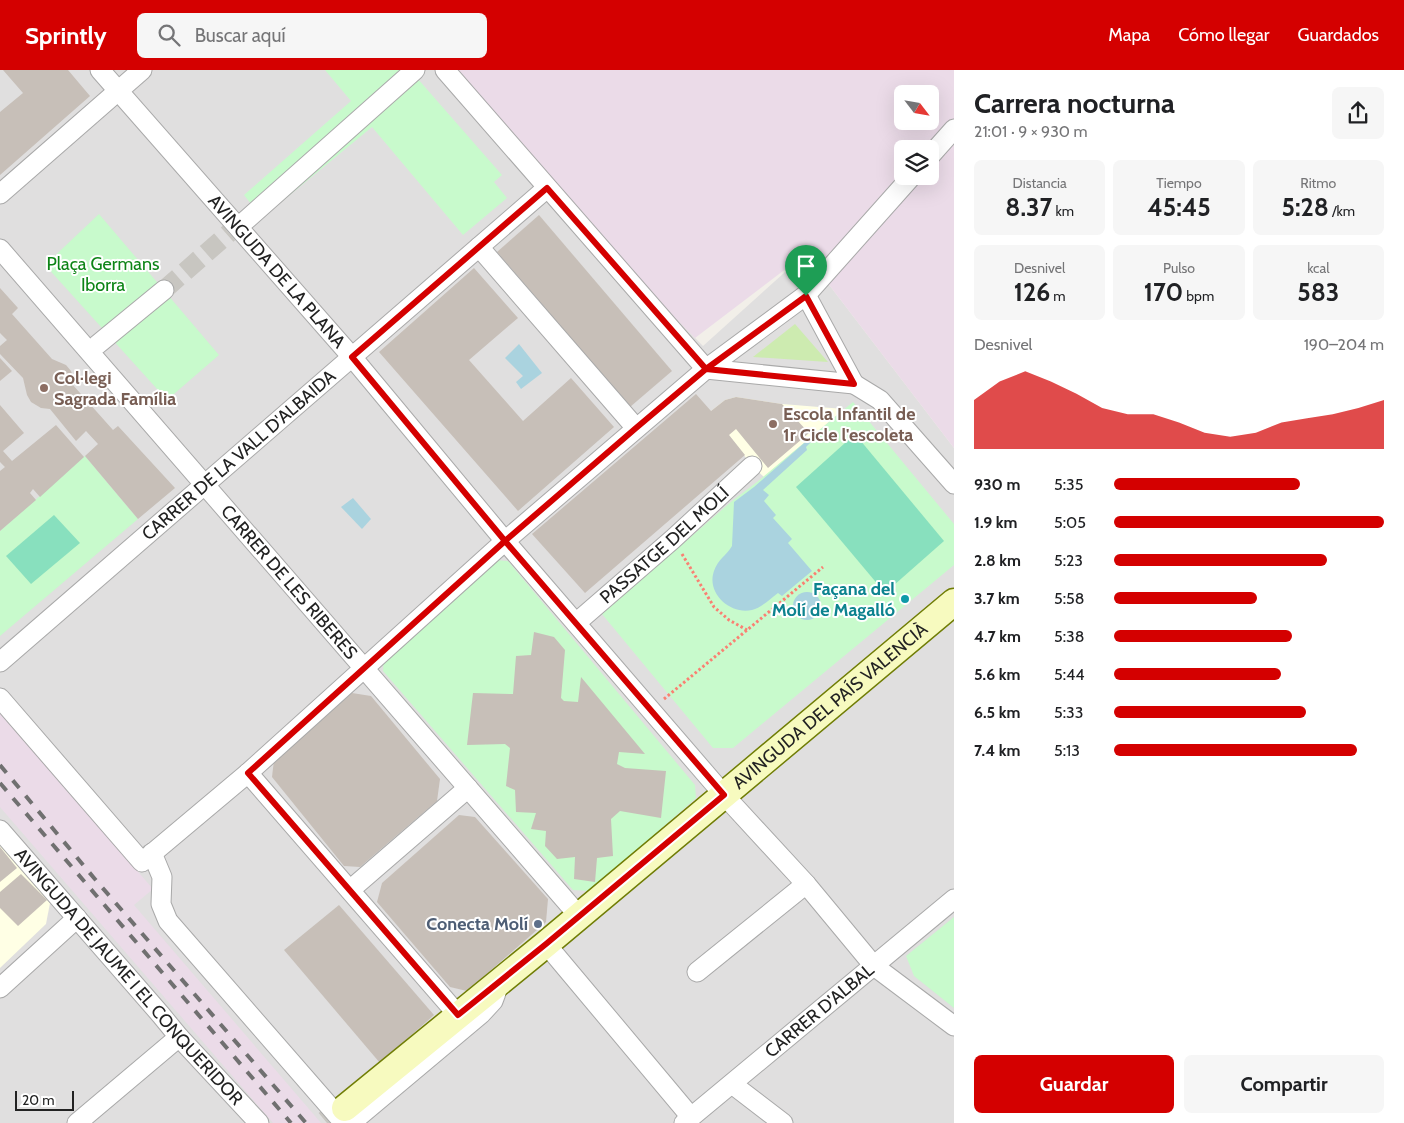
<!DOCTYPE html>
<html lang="es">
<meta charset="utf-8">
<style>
:root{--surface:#fff;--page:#f6f6f6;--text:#202124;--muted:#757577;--accent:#d40000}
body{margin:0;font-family:Cabin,sans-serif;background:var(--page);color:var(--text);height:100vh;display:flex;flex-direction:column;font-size:19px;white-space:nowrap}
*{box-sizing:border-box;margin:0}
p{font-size:16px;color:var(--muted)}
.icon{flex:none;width:28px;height:28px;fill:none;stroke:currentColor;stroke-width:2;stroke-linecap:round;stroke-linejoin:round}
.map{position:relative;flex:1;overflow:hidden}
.panel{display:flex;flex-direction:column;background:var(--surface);width:450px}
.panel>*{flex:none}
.needle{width:32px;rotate:121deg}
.tools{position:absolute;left:894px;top:15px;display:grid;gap:10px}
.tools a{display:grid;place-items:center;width:45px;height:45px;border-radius:8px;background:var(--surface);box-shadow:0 5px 20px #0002;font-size:25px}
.scale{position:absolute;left:15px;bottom:12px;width:59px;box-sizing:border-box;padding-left:5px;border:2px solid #222;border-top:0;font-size:14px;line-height:18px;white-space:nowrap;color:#222;-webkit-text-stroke:4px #fff;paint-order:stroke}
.pin{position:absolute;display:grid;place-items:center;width:42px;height:42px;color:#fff;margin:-51px -21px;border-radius:50% 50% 50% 0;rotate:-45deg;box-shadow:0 0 5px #0007}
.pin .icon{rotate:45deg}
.round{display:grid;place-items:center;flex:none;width:52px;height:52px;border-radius:8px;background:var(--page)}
.head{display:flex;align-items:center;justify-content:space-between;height:85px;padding:0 20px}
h1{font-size:28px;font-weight:700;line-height:38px}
.stats{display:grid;grid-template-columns:repeat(3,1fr);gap:8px;height:85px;padding:5px 20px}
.stats div{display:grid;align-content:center;border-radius:8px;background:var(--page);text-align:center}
.stats b{font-size:25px;font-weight:700}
.stats small{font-size:14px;font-weight:400}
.stats p{font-size:14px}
.chart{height:140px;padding:10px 20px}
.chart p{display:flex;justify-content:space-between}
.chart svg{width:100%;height:90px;margin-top:5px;fill:var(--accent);opacity:.7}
.cta{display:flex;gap:10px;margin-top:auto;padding:10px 20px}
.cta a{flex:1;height:58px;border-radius:8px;background:var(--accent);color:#fff;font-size:20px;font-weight:700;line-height:58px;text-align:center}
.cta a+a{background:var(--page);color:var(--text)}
ul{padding:0 20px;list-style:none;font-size:16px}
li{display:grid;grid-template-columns:80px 60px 1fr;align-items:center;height:38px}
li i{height:12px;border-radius:6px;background:var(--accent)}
header{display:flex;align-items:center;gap:30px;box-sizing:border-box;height:70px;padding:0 25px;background:var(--accent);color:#fff}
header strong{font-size:24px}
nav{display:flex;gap:28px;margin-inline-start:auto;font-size:18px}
.search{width:350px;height:45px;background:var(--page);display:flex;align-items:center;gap:12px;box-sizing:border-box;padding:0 18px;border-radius:8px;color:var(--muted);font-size:19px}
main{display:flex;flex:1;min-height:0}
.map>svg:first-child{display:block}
.residential{fill:#e0dfdf}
.industrial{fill:#ebdbe8;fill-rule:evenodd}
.education{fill:#ffffe5}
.grass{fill:#cdebb0}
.park{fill:#c8facc}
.pitch{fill:#88e0be}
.water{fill:#aad3df}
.building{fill:#c7bfb8}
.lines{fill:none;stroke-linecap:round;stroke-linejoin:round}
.street-tunnel{stroke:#c8c6c1;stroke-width:19;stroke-dasharray:19 9;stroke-linecap:butt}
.secondary-tunnel{stroke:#c8c6c1;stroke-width:26;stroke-dasharray:26 13;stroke-linecap:butt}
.street-casing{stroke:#a9a9a9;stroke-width:21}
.secondary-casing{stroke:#707d05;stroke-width:29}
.path{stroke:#fa8072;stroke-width:3;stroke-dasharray:2.5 2.5;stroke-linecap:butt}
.street{stroke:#fff;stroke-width:19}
.secondary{stroke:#f7fabf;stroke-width:26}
.rail{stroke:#707070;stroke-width:4;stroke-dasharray:10 10;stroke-linecap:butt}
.route-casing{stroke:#fff;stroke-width:10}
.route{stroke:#d40000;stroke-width:6}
.education-dot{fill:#8d6e63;stroke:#fff;stroke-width:2}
.culture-dot{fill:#0f9aa8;stroke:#fff;stroke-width:2}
.service-dot{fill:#5c6f8a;stroke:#fff;stroke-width:2}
.labels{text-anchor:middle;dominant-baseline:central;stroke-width:4;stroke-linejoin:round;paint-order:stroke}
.park-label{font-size:18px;fill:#0c8416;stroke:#fff}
.street-label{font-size:18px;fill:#222;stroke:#fff}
.education-label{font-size:18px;font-weight:bold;fill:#785e54;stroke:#fff;text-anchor:start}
.culture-label{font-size:18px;font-weight:bold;fill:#0d838f;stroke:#fff;text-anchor:end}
.service-label{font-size:18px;font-weight:bold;fill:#4e5e75;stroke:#fff;text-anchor:end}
</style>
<header>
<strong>Sprintly</strong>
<div class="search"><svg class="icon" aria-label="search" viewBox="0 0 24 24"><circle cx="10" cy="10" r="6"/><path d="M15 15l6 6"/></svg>Buscar aquí</div>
<nav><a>Mapa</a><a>Cómo llegar</a><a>Guardados</a></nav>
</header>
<main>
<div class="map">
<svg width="954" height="1053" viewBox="0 0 954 1053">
<rect width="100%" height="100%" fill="#f2efe9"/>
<polygon class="residential" points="0,0 454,0 547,118 703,276 804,185 830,216 954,378 954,1053 0,1053"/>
<g class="industrial">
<path d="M454,0H954V378L830,216L804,185L695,268L547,118ZM902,24H930V51H902ZM902,79H930V106H902Z"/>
<polygon points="0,643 153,819 134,835 321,1053 273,1053 0,737"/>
</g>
<g class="education">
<polygon points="736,327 782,334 844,339 764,407 752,396 711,341 725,330"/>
<polygon points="0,775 50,833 46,854 0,898"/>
</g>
<polygon class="grass" points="795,254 828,292 753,287"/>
<g class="park">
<polygon points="325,0 410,0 502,105 494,112 507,128 463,165 372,57 262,148 244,125 351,31"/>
<polygon points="99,144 219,285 167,330 45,195"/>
<polygon points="853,332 954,454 954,495 733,678 713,678 602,544 732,431 757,412"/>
<polygon points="85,386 138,449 0,566 0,461"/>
<polygon points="494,490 508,491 695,715 696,728 590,821 573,820 383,601 384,586"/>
<polygon points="954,847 954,938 914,906 906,886"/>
</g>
<g class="pitch">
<polygon points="855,364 944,471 885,523 796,417"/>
<polygon points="54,445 80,473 31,514 6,486"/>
</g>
<g class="water">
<polygon points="519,274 542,303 521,319 516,312 523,306 505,288"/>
<path d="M810,368L813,370L806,377L807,380L763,420L769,425L764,431L776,445L773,448L792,469L788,473L812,501L782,526L778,523C770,529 761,538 752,540C730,545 706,523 714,501C718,489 726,486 732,476L734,432L754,417Z"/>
<polygon points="353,428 371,449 362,459 341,437"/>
<circle cx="807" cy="536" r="14"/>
</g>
<g class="building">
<polygon points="3,0 68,0 90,26 0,105 0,42 23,23"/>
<polygon points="539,145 672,301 630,337 497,182"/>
<polygon points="474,198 518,248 469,290 523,351 571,308 614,357 518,441 379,282"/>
<polygon points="0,218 18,238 12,244 52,289 66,295 71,301 74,309 72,314 113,360 118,356 175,418 138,449 85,386 98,374 86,361 76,371 50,339 41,338 31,332 27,325 23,308 0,284 0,276 7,270 0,263"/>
<polygon points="0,288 12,301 0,311"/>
<polygon points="696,324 711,341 725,330 736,327 782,334 809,363 768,398 736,359 729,365 745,385 585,523 532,464"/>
<polygon points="0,335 24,363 3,381 12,391 56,355 84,387 40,427 33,419 30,423 36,430 0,461 0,401 5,397 0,392"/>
<polygon points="534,562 554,567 565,580 561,628 564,631 578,632 581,607 645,684 619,682 617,694 625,698 666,701 661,748 620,741 611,749 613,786 597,788 595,812 574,809 575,787 557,789 545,776 546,761 531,759 536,743 516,742 515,720 506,716 510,678 505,674 467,675 473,623 513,624 516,586 531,585"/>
<polygon points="352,623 371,626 440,709 437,731 360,797 344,796 272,707 274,690"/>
<polygon points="459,745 475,747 548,829 546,852 467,921 450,917 377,832 382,813"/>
<polygon points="0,777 17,798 0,812"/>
<polygon points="21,804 47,830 18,856 0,838 0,822"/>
<polygon points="339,835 434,945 380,993 284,880"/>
</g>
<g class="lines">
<polyline class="street-tunnel" points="164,220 229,163"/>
<polyline class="secondary-tunnel" points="327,1053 345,1038"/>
<g class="street-casing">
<g id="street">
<path id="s1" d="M100,0L352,287L505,471L724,725L806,814L874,896L954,956"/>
<polyline points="445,0 706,299 854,314 806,225"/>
<polyline points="930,86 954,59"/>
<polyline points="0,124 142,0"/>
<polyline points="245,151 415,0"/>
<polyline points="479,177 636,358"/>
<path id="s2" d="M0,179L579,846"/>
<polyline points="97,275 164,220"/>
<polyline points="854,314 880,330 954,414"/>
<path id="s3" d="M576,553L673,469L752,396"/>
<path id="s4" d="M0,592L547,118"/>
<polyline points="0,628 142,792 248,703 505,471 706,299 806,225 912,106"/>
<polyline points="248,703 458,945"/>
<path id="s5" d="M0,760L161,945L179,967L259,1053"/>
<polyline points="152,783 162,807 161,834 168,851 344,1053"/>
<polyline points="350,820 468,718"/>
<polyline points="546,874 691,1047"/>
<polyline points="697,902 806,814"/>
<polyline points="0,918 77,848"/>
<polyline points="732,1014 783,1053"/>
<polyline points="77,1053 179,967"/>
<polyline points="351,1053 481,944 493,931 496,923"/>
<path id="s6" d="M684,1053L954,829"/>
</g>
</g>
<g class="secondary-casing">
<g id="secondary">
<path id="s7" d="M345,1038L546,874L954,532"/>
</g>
</g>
<g class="path">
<polyline points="682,484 714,537 729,550 747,560"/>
<polyline points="664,629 823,497"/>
</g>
<use href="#street" class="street"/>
<use href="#secondary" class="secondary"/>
<g class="rail">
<polyline points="0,695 94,808 306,1053"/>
<polyline points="0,713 291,1053"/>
</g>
</g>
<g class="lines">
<g class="route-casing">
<polyline id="route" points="806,226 706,299 636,358 505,471 248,703 458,945 546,874 724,725 505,471 352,287 547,118 706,299 854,314 806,226"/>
</g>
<use href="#route" class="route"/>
</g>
<g class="education-dot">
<circle cx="44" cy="318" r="5"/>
<circle cx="773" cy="354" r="5"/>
</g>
<circle class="culture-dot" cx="905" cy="529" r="5"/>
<circle class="service-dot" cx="538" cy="854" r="5"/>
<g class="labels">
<g class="park-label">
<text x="103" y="194">Plaça Germans<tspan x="103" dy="21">Iborra</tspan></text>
</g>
<g class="street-label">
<text stroke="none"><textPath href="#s1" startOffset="268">AVINGUDA DE LA PLANA</textPath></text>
<text stroke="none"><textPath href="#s4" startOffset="316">CARRER DE LA VALL D'ALBAIDA</textPath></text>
<text stroke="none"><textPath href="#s3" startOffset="118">PASSATGE DEL MOLÍ</textPath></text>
<text stroke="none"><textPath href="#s2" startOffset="441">CARRER DE LES RIBERES</textPath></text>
<text stroke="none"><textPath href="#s7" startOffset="630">AVINGUDA DEL PAÍS VALENCIÀ</textPath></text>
<text stroke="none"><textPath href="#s5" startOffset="195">AVINGUDA DE JAUME I EL CONQUERIDOR</textPath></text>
<text stroke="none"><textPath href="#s6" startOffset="176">CARRER D'ALBAL</textPath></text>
</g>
<g class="education-label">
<text x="54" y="308">Col·legi<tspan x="54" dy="21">Sagrada Família</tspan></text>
<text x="783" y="344">Escola Infantil de<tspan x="783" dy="21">1r Cicle l'escoleta</tspan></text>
</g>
<g class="culture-label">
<text x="895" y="519">Façana del<tspan x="895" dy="21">Molí de Magalló</tspan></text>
</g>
<g class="service-label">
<text x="528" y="854">Conecta Molí</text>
</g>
</g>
</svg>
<div class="tools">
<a><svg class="needle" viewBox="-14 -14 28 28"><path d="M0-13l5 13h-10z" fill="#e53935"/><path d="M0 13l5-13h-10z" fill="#757577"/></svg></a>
<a><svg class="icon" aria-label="layers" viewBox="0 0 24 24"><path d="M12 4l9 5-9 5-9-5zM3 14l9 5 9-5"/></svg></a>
</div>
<div class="scale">20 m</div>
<div class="pin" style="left:806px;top:226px;background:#1e9e55"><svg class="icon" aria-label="arrive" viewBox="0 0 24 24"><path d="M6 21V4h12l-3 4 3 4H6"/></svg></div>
</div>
<section class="panel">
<div class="head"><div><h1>Carrera nocturna</h1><p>21:01 · 9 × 930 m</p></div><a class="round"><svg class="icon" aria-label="share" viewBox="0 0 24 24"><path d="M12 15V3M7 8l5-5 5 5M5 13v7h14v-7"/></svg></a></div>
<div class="stats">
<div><p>Distancia</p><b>8.37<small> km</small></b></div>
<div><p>Tiempo</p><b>45:45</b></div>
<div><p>Ritmo</p><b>5:28<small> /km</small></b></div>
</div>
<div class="stats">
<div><p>Desnivel</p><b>126<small> m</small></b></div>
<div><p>Pulso</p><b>170<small> bpm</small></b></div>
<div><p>kcal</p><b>583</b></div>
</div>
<div class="chart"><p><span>Desnivel</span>190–204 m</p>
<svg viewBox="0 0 160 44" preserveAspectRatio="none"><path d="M0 44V20L10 11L20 6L30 11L40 17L50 24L60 27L70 27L80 31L90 36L100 38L110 36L120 31L130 29L140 27L150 24L160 20V44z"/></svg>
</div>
<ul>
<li><b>930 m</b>5:35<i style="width:69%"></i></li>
<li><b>1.9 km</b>5:05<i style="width:100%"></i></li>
<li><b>2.8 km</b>5:23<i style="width:79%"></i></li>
<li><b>3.7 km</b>5:58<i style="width:53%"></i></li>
<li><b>4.7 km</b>5:38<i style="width:66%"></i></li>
<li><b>5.6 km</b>5:44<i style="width:62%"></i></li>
<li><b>6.5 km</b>5:33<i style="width:71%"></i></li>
<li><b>7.4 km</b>5:13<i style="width:90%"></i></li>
</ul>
<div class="cta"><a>Guardar</a><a>Compartir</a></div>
</section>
</main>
